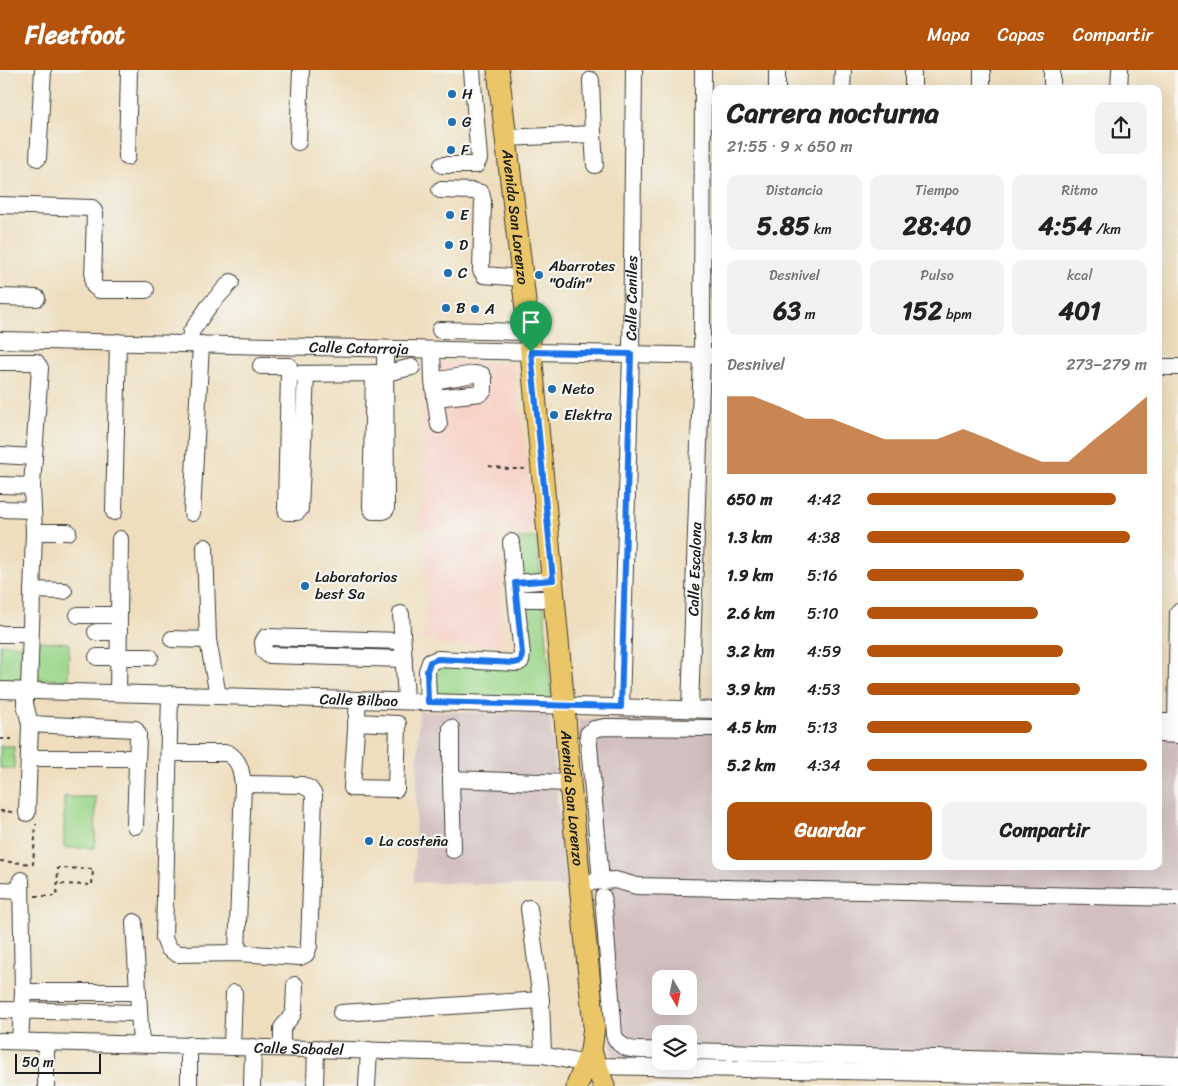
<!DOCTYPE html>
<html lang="es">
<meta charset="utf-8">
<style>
:root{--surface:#fff;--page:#f2f2f2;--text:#222;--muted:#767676;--accent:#b45309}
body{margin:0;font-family:Sriracha,sans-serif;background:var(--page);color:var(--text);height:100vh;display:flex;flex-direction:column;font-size:19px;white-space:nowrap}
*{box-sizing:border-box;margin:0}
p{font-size:16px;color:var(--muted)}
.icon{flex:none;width:28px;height:28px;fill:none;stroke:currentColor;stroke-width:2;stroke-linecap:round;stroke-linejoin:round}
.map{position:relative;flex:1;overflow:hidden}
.panel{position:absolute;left:712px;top:15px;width:450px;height:785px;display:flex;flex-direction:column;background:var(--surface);border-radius:10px;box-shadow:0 5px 20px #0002}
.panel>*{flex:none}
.needle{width:32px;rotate:171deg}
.fabs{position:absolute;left:652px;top:900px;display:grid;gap:10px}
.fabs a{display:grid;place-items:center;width:45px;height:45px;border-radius:10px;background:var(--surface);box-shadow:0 5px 20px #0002;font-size:25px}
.scale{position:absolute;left:15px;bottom:12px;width:86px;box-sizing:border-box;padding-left:5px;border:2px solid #1c1c1c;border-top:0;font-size:14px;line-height:18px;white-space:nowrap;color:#1c1c1c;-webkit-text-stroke:4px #f6f6f2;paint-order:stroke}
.pin{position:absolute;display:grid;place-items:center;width:42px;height:42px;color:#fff;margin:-51px -21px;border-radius:50% 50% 50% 0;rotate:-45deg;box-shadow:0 0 5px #0007}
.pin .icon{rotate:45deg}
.round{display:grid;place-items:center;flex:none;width:52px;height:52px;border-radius:10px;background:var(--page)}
.headline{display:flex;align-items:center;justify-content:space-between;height:85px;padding:0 15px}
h1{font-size:28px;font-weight:700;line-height:38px}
.figures{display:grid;grid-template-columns:repeat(3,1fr);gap:8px;height:85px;padding:5px 15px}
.figures div{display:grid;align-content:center;border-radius:10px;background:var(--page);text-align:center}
.figures b{font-size:25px;font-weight:700}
.figures small{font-size:14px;font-weight:400}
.figures p{font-size:14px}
.chart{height:140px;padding:10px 15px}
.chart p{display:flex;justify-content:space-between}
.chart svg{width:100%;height:90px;margin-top:5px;fill:var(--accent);opacity:.7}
.cta{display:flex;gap:10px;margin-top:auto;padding:10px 15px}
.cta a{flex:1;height:58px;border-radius:10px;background:var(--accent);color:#fff;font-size:20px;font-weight:700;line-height:58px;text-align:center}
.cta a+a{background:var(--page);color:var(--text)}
ul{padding:0 15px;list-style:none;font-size:16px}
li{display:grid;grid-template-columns:80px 60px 1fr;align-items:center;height:38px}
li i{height:12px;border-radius:6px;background:var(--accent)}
header{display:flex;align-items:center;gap:30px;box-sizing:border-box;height:70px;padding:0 25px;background:var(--accent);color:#fff}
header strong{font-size:24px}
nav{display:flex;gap:28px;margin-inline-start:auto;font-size:18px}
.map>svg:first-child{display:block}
.built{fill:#f7d1c6}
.industrial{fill:#d2bfbf;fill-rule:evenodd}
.green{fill:#9cd78b;stroke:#5c7a54}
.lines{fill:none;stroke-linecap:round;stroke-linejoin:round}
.minor-casing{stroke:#3c3934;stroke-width:18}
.major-casing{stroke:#3c3934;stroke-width:23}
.path{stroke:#3c3934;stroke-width:2;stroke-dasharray:4 4;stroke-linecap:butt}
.minor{stroke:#fff;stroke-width:16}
.major{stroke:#ebc669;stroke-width:21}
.route-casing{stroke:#fff;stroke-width:10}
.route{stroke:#1a73e8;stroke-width:6}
.poi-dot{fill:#1f6fb2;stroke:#f6f6f2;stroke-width:2}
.labels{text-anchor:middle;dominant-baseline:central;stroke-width:4.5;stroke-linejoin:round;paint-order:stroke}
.poi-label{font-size:15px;fill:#1c1c1c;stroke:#f6f6f2;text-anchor:start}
.street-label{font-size:15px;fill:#1c1c1c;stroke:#f6f6f2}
</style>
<header>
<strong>Fleetfoot</strong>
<nav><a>Mapa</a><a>Capas</a><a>Compartir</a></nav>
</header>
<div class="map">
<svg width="1178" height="1016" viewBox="0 0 1178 1016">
<rect width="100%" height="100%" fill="#f6f6f2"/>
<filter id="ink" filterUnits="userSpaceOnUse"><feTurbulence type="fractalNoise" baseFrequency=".02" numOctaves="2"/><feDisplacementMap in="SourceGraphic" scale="10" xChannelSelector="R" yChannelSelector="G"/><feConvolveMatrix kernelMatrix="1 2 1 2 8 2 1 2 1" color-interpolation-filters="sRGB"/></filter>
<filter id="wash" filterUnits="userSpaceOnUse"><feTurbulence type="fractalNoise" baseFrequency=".0096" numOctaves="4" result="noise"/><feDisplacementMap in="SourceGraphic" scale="20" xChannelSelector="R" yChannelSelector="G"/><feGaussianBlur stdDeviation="1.12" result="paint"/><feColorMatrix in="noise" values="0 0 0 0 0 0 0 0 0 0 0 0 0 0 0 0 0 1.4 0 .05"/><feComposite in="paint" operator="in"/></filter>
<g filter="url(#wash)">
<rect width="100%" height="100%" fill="#eedebe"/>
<g class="built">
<polygon points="426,291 512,293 538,461 420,459 422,319 426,318"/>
<polygon points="459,463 498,465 503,575 437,575 436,570 422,569 425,540 424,466"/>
</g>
<g class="industrial">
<polygon points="419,641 549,644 566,817 414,812"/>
<path d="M578,649L716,651V796H1159V657H1178V1003L613,990ZM661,909H689V936H661ZM661,964H689V991H661Z"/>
</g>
<g class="green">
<polygon points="518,468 537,468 541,514 538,524 528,524 522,514"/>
<polygon points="526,535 544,537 551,624 548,629 437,626 434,622 434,596 521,596 523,538"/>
<polygon points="38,571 69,573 68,610 35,609"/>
<polygon points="0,574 24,575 22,610 0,609"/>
<polygon points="0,676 14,676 14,699 0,698"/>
<polygon points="64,727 96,727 95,778 64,778"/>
</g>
</g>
<g filter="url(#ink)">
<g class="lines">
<g class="minor-casing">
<g id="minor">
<polyline points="777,19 777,0"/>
<polyline points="842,19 843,0"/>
<polyline points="913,19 913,0"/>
<polyline points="982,19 982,0"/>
<polyline points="1052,19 1052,0"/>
<polyline points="1119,19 1120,0"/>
<polyline points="593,64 595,95"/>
<polyline points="505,68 593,64 591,10"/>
<polyline points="298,72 301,0"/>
<polyline points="127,87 129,0"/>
<polyline points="38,88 43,0"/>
<polyline points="442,95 476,95 479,89 472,0"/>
<polyline points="440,120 473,121 481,123 483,131 481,200 484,205 521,208"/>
<polyline points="0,135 92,138 95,143 93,211 94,216 99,220 146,220"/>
<polyline points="0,227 37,228"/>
<polyline points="440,260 527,262"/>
<path id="s1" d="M0,270L716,286"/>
<polyline points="190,274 191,262 209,236 231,212"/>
<polyline points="432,280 433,311 439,355"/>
<polyline points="0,292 36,292 40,298 32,416 34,462 29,621"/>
<polyline points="261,296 289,296"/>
<polyline points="1159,297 1178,297"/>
<polyline points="374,303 371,437 373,441 383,441 386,439 386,435 385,279"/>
<polyline points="306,304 300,439 297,442 287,442 286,438 289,304 386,303 412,297"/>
<polyline points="433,311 474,304 482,305 484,309 484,320 481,323 435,328"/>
<polyline points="0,385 34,387"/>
<polyline points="0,415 32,416"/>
<polyline points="0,439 33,440"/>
<polyline points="114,442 118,272"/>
<polyline points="192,443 201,274"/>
<polyline points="34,462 68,462"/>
<polyline points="511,472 516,529"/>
<polyline points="205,477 208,570 218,626"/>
<polyline points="515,513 553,510"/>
<polyline points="32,520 64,521"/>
<polyline points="401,544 406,631"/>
<polyline points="78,545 119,545"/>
<polyline points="96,562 119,562"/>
<polyline points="0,564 30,564"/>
<polyline points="172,569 208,570"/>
<polyline points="402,571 266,567 263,572 264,581 268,585 404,589"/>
<polyline points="97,587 150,587"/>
<path id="s2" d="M0,620L716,640"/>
<polyline points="25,620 25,634 30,654 27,743"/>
<polyline points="118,623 120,469"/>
<polyline points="170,624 164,868 168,878 177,884 237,883 300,887 306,884 309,876 314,725 310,719 302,715 243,714"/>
<polyline points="428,632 427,601 430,592 438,589 518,593 521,591 522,584 516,529 554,529"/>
<path id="s3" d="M621,637L631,284L634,0"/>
<path id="s4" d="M690,639L702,286L703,0"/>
<polyline points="356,652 398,654 396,719 352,718 358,630"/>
<polyline points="1159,652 1178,652"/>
<polyline points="1176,652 1178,542"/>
<polyline points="30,654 135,659 138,664 135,756"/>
<polyline points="451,658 451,709 570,713"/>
<polyline points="1159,664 1178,665"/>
<path d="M169,683H228C240,691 241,700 243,714L237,883"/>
<polyline points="30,688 136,688"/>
<polyline points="451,709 453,780"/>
<polyline points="21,810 23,922"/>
<polyline points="601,811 588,664 594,659 605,657 716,658"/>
<polyline points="580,813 615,810 637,816 1178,828"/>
<polyline points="0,820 21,821"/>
<path d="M603,827L614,965C621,984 644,980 661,980"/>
<polyline points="529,838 541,930 543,985"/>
<polyline points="134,852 141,974"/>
<polyline points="0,940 138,943"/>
<polyline points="341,943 541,930"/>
<path id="s5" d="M0,971L543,985L596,996L1178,1008"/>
<polyline points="20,971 23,922 137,922"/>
<polyline points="232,976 234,923"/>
<polyline points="282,977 282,958 293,944 294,940 295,915"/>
<polyline points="689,981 1178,995"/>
<polyline points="46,1016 46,972"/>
<polyline points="189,1016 189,975"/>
<polyline points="252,1016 253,977"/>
<polyline points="315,1016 316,978"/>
<polyline points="367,1016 369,980"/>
</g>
</g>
<g class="major-casing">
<g id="major">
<path id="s6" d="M498,0L531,282L564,635L570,713L594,956L591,981L577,1016"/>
<polyline points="591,981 604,1016"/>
</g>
</g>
<g class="path">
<polyline points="489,396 508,399 525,399"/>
<polyline points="0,669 15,669"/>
<polyline points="0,741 13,742"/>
<polyline points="0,791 33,794 36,754"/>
<polyline points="35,826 57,826 58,798 93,799 92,815 58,814"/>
</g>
<use href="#minor" class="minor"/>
<use href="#major" class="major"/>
</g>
</g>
<g class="lines" filter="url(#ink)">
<g class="route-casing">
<polygon id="route" points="531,282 631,284 621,637 428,632 427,601 430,592 438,589 514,593 521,591 522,584 515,513 553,510"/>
</g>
<use href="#route" class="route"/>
</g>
<g class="poi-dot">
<circle cx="452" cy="24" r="5"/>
<circle cx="452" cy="52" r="5"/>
<circle cx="451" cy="80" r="5"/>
<circle cx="450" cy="145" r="5"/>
<circle cx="449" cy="175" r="5"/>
<circle cx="448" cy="203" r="5"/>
<circle cx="539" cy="205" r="5"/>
<circle cx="446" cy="238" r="5"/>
<circle cx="475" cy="239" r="5"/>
<circle cx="552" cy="319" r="5"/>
<circle cx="554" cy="345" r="5"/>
<circle cx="305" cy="516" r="5"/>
<circle cx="369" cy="771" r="5"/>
</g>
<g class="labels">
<g class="poi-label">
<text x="462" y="24">H</text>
<text x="462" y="52">G</text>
<text x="461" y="80">F</text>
<text x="460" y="145">E</text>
<text x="459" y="175">D</text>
<text x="549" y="196">Abarrotes<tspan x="549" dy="17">"Odín"</tspan></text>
<text x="458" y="203">C</text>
<text x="456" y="238">B</text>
<text x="485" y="239">A</text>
<text x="562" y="319">Neto</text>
<text x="564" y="345">Elektra</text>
<text x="315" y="507">Laboratorios<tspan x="315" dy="17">best Sa</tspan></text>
<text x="379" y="771">La costeña</text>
</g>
<g class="street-label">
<text stroke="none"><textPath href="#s6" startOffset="148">Avenida San Lorenzo</textPath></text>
<text stroke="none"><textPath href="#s3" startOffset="409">Calle Caniles</textPath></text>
<text stroke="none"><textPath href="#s1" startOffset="359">Calle Catarroja</textPath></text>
<text stroke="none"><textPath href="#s4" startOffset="140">Calle Escalona</textPath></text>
<text stroke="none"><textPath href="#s2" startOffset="359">Calle Bilbao</textPath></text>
<text stroke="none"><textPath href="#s6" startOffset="732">Avenida San Lorenzo</textPath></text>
<text stroke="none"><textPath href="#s5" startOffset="299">Calle Sabadel</textPath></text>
</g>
</g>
</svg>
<div class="fabs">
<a><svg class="needle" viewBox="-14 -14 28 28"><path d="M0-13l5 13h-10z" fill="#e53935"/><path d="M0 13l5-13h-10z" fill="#767676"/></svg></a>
<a><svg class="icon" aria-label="layers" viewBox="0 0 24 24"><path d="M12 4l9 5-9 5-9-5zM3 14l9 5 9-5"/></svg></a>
</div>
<div class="scale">50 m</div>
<div class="pin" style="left:531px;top:282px;background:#1e9e55"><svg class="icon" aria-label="arrive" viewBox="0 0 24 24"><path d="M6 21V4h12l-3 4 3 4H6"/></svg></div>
<section class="panel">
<div class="headline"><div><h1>Carrera nocturna</h1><p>21:55 · 9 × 650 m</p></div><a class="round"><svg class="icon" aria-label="share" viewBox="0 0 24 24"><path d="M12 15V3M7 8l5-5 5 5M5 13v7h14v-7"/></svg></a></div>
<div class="figures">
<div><p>Distancia</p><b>5.85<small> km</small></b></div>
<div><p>Tiempo</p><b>28:40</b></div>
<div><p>Ritmo</p><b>4:54<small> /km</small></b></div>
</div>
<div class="figures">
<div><p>Desnivel</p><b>63<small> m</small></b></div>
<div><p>Pulso</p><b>152<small> bpm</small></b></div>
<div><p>kcal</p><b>401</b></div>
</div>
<div class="chart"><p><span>Desnivel</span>273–279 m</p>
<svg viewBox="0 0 160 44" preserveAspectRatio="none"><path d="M0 44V6L10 6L20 11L30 17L40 17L50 22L60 27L70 27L80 27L90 22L100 27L110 33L120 38L130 38L140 27L150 17L160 6V44z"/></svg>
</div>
<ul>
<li><b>650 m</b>4:42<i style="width:89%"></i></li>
<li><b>1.3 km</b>4:38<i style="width:94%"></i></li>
<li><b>1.9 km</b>5:16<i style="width:56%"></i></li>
<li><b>2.6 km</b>5:10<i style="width:61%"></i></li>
<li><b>3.2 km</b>4:59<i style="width:70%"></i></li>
<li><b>3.9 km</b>4:53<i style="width:76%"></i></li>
<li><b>4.5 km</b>5:13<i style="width:59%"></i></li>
<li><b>5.2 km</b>4:34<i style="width:100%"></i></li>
</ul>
<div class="cta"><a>Guardar</a><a>Compartir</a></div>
</section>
</div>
